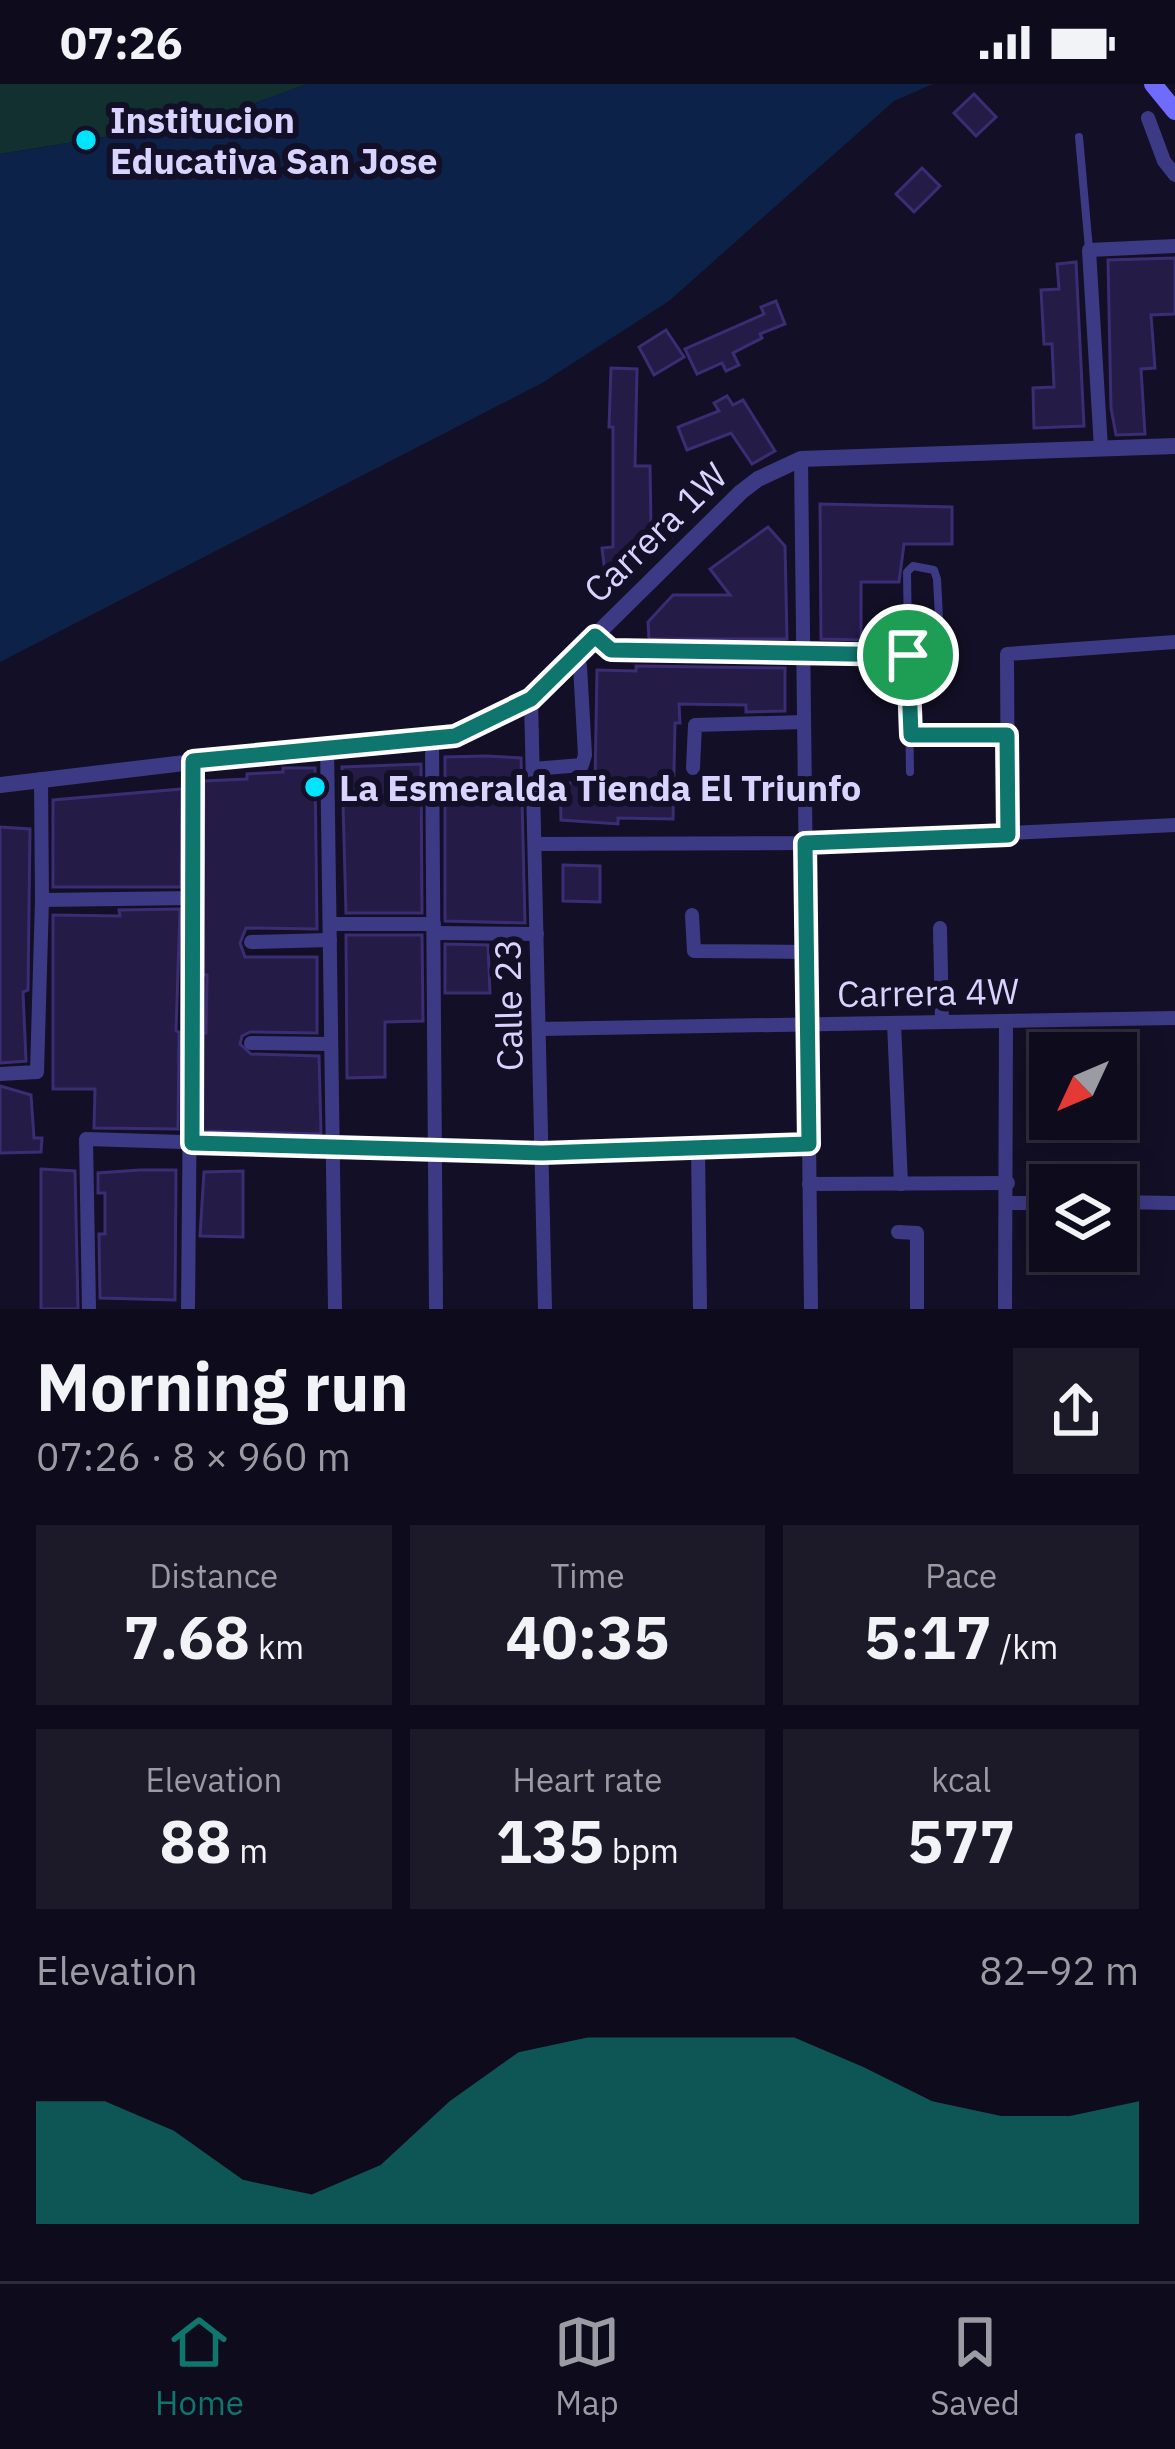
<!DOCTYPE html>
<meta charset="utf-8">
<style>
:root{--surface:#0e0b1c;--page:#1c1929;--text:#f1f3f6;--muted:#9b9ba3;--line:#2e2b3b;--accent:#0f766e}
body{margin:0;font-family:"IBM Plex Sans",sans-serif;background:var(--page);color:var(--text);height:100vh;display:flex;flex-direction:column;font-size:45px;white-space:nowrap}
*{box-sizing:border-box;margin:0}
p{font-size:39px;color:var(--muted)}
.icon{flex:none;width:66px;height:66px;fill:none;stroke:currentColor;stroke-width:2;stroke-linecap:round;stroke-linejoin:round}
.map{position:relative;height:1225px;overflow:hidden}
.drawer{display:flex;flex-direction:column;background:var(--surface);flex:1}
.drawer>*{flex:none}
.needle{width:78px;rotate:226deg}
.tools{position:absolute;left:1029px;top:948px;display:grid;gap:24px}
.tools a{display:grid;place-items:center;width:108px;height:108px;border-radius:0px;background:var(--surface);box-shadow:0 6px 30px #0003,0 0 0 3px var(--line);font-size:60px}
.pin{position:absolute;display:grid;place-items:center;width:102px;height:102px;color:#fff;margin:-51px;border:6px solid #fff;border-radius:50%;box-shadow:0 3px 12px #0007}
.round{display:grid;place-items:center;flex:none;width:126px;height:126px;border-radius:0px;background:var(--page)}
.headline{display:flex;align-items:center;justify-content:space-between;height:204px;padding:0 36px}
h1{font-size:66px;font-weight:800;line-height:90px}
.figures{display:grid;grid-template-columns:repeat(3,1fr);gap:18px;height:204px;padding:12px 36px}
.figures div{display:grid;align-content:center;border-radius:0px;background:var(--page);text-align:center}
.figures b{font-size:60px;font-weight:800}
.figures small{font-size:33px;font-weight:400}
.figures p{font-size:33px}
.chart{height:336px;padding:24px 36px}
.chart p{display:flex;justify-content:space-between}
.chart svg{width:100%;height:216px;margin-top:12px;fill:var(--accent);opacity:.7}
.status{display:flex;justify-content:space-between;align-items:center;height:84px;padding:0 60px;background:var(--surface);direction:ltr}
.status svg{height:33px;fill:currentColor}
.dock{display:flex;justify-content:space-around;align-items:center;height:168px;border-top:3px solid var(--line);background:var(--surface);font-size:33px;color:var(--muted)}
.dock a{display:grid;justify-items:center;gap:6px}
.dock .selected{color:var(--accent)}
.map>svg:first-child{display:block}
.green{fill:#12302f}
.water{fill:#0c2248}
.building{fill:#241b47;stroke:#3b2d73;stroke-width:3}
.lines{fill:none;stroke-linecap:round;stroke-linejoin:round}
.service{stroke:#3d3a85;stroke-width:8}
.minor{stroke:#3d3a85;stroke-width:14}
.tertiary{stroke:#3d3a85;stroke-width:16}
.secondary{stroke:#6f6bff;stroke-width:18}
.route-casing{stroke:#fff;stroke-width:24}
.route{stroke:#0f766e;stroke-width:15}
.poi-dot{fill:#00e5ff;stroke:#130f26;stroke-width:4.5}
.labels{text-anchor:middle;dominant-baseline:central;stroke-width:12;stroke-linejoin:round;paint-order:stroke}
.poi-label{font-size:36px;font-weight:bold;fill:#d9d4ff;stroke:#130f26;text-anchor:start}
.street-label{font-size:36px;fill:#d9d4ff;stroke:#130f26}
</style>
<div class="status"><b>07:26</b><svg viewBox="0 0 49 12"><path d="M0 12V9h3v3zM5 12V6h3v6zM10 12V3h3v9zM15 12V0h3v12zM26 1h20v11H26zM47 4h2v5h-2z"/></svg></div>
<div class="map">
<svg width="1175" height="1225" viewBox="0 0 1175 1225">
<rect width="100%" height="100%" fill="#130f26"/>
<polygon class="green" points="0,0 307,0 209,36 0,70"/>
<polygon class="water" points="307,0 933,0 894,17 669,217 542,299 0,578 0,70 209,36"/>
<g class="building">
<polygon points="974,10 996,33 976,52 954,29"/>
<polygon points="922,84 940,102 914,128 896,110"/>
<polygon points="1175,174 1175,230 1151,231 1155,284 1141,285 1145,350 1116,351 1111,324 1108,176"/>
<polygon points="1076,178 1084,342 1034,344 1033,304 1054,303 1052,260 1044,260 1041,206 1059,205 1057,180"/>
<polygon points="776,217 785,240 760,250 762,254 733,269 739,281 726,287 722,279 697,290 685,265 764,230 761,223"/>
<polygon points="666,246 684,273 654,291 639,263"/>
<polygon points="611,284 637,285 635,382 650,382 651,444 674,451 658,466 631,458 634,484 605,488 602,464 613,463 613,343 609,343"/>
<polygon points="727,312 733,321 743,316 775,367 752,380 731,349 687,366 678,343 719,327 714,319"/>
<polygon points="820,420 952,423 952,460 904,460 899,498 861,498 861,556 821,555"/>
<polygon points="768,443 785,462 787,555 649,555 648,538 673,511 730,511 710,485"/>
<polygon points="636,582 785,584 785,627 746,628 746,621 679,620 680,639 675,639 673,735 618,734 618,740 561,736 560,699 595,699 597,586 636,587"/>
<polygon points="486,672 521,674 525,839 445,837 445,673"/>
<polygon points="421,680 422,829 346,829 342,683"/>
<polygon points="283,684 315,684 317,845 246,844 240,859 245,873 317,873 317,949 250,948 242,952 240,960 251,970 319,972 321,1050 202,1047 202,949 206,949 207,891 202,891 204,697 247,695 247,690 283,688"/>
<polygon points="182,705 181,803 53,803 53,716"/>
<polygon points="0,743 30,745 28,906 23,908 26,977 0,979"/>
<polygon points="563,781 600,782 600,818 563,817"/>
<polygon points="180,825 176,947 179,948 178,1045 94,1044 95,1005 53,1005 53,831 120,832 119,826"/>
<polygon points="346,851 422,851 423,937 385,938 385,993 347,994"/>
<polygon points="445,860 488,861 490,909 445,909"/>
<polygon points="0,1002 31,1011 34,1054 42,1054 41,1068 0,1069"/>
<polygon points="41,1085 75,1087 78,1225 41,1225"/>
<polygon points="140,1086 176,1086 175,1216 100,1214 99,1150 105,1150 105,1109 98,1109 98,1089"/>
<polygon points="243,1087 243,1153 200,1152 204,1088"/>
</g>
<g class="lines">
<g class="service">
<polyline points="1079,53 1089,165"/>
<polyline points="911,651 1005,651"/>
<polyline points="910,688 907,488 913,482 934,486 937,495 941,573"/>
</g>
<g class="minor">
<polyline points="1148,34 1164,77 1175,91"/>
<polyline points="1101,364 1089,166 1175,162"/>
<polyline points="801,375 811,1225"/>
<polyline points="595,552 611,566 908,571"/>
<polyline points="531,615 545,1225"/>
<polyline points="432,655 436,1225"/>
<polyline points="327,662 335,1225"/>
<polyline points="693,684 695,641 804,638"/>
<polyline points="533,685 582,681 585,671 580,582 572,573"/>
<polyline points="1008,751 1007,570 1175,558"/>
<polyline points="535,760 805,759 1175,741"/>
<polyline points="42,816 194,814"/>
<polyline points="692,831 694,867 807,868"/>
<polyline points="330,840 434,840"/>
<polyline points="940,844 942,938"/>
<polyline points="434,849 537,850"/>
<polyline points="251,858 330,856"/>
<polyline points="894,939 901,1100"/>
<polyline points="539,945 1175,934"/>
<polyline points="251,959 331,960"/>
<polyline points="0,990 37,988 42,816 41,695"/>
<polyline points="698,1063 700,1225"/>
<polyline points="809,1100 1008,1099"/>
<polyline points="1116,1118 1175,1119"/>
<polyline points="1008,1119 1050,1119"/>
<polyline points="898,1148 917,1149 917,1225"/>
<polyline points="89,1225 86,1055 542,1069 809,1060"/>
<polyline points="188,1225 193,677"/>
<polyline points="1005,1225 1006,937"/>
</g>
<polyline class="tertiary" points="0,701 327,662 439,654 479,643 531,615 741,408 758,395 801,375 1175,362"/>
<polyline class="secondary" points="1153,0 1175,27"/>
</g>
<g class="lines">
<g class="route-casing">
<polygon id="route" points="595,552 611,566 908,571 911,651 1007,651 1008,751 805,759 809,1060 542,1069 192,1059 193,677 455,652 531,615"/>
</g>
<use href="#route" class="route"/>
</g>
<g class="poi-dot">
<circle cx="86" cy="56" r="12"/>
<circle cx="315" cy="703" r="12"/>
</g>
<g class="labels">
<g class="poi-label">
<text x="110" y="35">Institucion<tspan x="110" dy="41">Educativa San Jose</tspan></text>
<text x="339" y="703">La Esmeralda Tienda El Triunfo</text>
</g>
<g class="street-label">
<text transform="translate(655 448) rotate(-44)">Carrera 1W</text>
<text transform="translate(928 908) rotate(-1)">Carrera 4W</text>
<text transform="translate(508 921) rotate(-91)">Calle 23</text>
</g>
</g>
</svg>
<div class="tools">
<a><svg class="needle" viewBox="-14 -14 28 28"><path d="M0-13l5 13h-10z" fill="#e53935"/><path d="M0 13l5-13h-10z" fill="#9b9ba3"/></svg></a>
<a><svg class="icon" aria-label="layers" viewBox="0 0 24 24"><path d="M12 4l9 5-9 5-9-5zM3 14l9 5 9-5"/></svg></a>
</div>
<div class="pin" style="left:908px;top:571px;background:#1e9e55"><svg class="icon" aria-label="arrive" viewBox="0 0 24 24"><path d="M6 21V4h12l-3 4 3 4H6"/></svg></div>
</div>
<section class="drawer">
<div class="headline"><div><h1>Morning run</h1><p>07:26 · 8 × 960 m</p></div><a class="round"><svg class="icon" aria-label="share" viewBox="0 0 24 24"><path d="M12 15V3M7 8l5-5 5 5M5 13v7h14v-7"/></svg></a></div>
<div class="figures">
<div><p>Distance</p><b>7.68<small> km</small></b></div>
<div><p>Time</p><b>40:35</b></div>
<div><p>Pace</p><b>5:17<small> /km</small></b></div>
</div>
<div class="figures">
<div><p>Elevation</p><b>88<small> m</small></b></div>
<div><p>Heart rate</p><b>135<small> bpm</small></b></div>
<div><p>kcal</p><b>577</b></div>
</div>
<div class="chart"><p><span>Elevation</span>82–92 m</p>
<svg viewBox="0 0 160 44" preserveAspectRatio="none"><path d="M0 44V19L10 19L20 25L30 35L40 38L50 32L60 19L70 9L80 6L90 6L100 6L110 6L120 12L130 19L140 22L150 22L160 19V44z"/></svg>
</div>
</section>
<nav class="dock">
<a class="selected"><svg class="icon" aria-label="home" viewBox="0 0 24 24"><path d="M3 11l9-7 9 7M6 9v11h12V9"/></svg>Home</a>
<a><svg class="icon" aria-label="map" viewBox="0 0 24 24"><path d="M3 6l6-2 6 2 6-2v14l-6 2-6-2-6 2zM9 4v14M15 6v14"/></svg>Map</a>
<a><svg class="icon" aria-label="saved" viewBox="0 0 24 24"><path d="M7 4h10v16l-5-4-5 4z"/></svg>Saved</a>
</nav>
